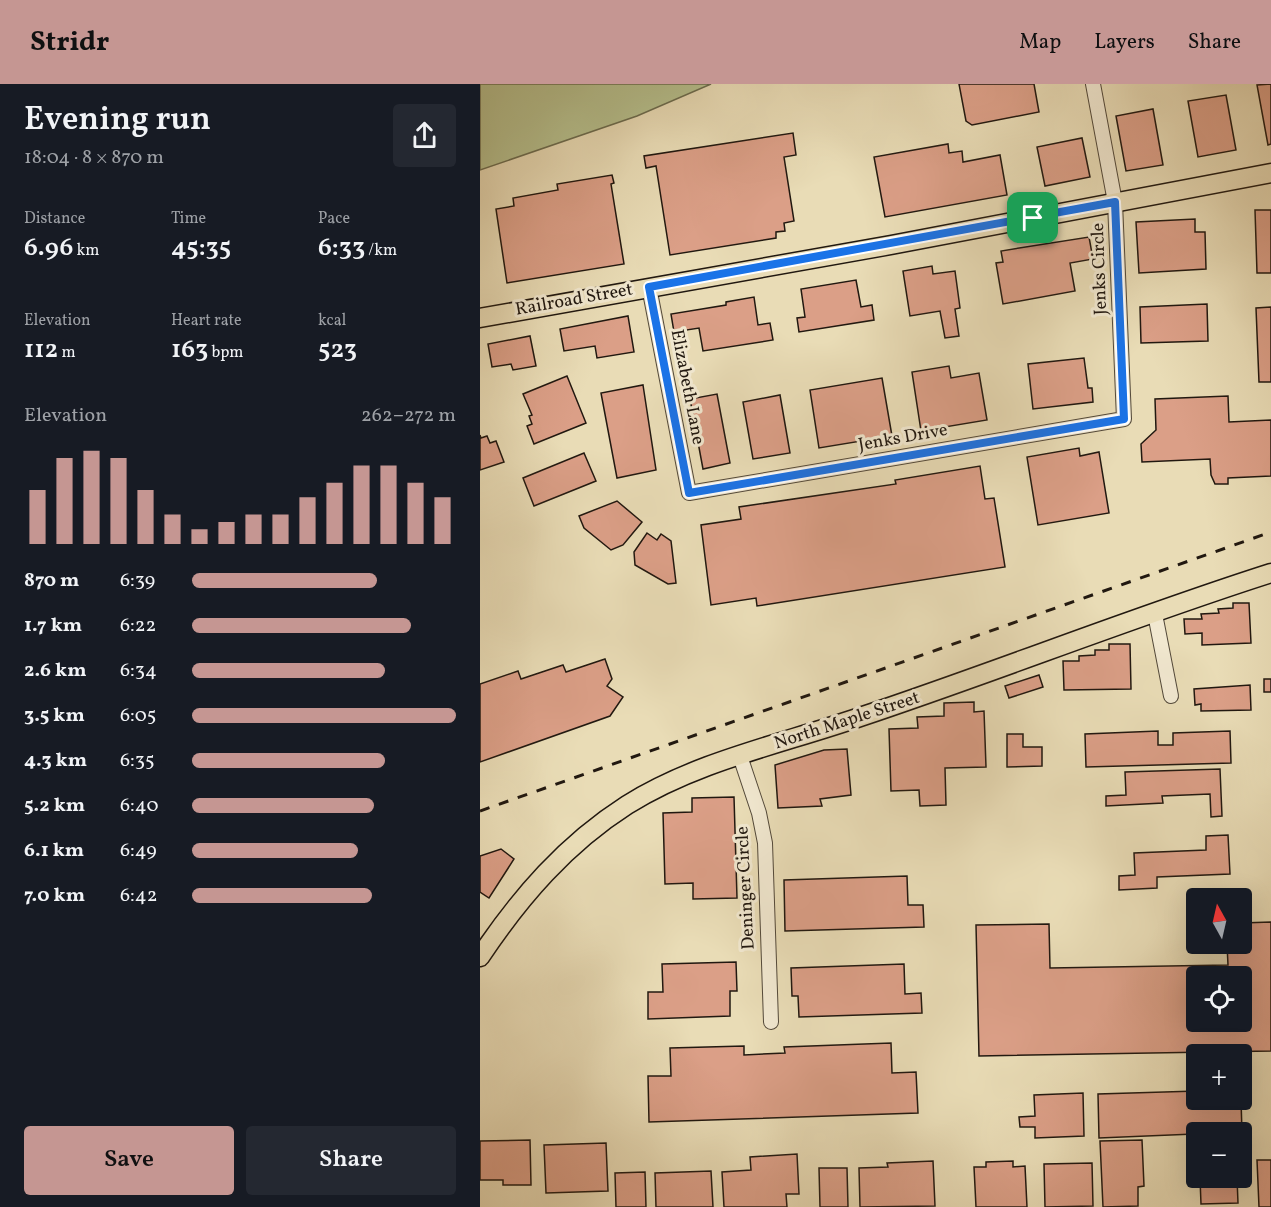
<!DOCTYPE html>
<meta charset="utf-8">
<style>
:root{--surface:#171b24;--page:#242831;--text:#f1f3f6;--muted:#9ea1a6;--accent:#c59692}
body{margin:0;font-family:Vollkorn,serif;background:var(--page);color:var(--text);height:100vh;display:flex;flex-direction:column;font-size:22px;white-space:nowrap}
*{box-sizing:border-box;margin:0}
p{font-size:20px;color:var(--muted)}
.icon{flex:none;width:33px;height:33px;fill:none;stroke:currentColor;stroke-width:2;stroke-linecap:round;stroke-linejoin:round}
.map{position:relative;flex:1;overflow:hidden}
.panel{display:flex;flex-direction:column;background:var(--surface);width:480px}
.panel>*{flex:none}
.needle{width:39px;rotate:352deg}
.buttons{position:absolute;left:706px;top:804px;display:grid;gap:12px}
.buttons a{display:grid;place-items:center;width:66px;height:66px;border-radius:6px;background:var(--surface);box-shadow:0 6px 24px #0002;font-size:30px}
.pin{position:absolute;display:grid;place-items:center;width:51px;height:51px;color:#fff;margin:-26px;border-radius:12px;box-shadow:0 3px 9px #0006}
.round{display:grid;place-items:center;flex:none;width:63px;height:63px;border-radius:6px;background:var(--page)}
.headline{display:flex;align-items:center;justify-content:space-between;height:102px;padding:0 24px}
h1{font-size:33px;font-weight:600;line-height:45px}
.metrics{display:grid;grid-template-columns:repeat(3,1fr);gap:9px;height:102px;padding:6px 24px}
.metrics div{display:grid;align-content:center}
.metrics b{font-size:26px;font-weight:600}
.metrics small{font-size:16px;font-weight:400}
.metrics p{font-size:16px}
.chart{height:168px;padding:12px 24px}
.chart p{display:flex;justify-content:space-between}
.chart svg{width:100%;height:108px;margin-top:6px;stroke:var(--accent);stroke-width:6}
.action{display:flex;gap:12px;margin-top:auto;padding:12px 24px}
.action a{flex:1;height:69px;border-radius:6px;background:var(--accent);color:#111;font-size:24px;font-weight:600;line-height:69px;text-align:center}
.action a+a{background:var(--page);color:var(--text)}
ul{padding:0 24px;list-style:none;font-size:20px}
li{display:grid;grid-template-columns:96px 72px 1fr;align-items:center;height:45px}
li i{height:15px;border-radius:8px;background:var(--accent)}
header{display:flex;align-items:center;gap:36px;box-sizing:border-box;height:84px;padding:0 30px;background:var(--accent);color:#111}
header strong{font-size:28px}
nav{display:flex;gap:33px;margin-inline-start:auto;font-size:21px}
main{display:flex;flex:1;min-height:0}
.map>svg:first-child{display:block}
.green{fill:#b6c08e;stroke:#6c6c4f;stroke-width:1.5}
.building{fill:#db9f87;stroke:#211810;stroke-width:1.5;fill-rule:evenodd}
.lines{fill:none;stroke-linecap:round;stroke-linejoin:round}
.minor-casing{stroke:#53493a;stroke-width:16}
.major-casing{stroke:#211810;stroke-width:21}
.minor{stroke:#f1e8d0;stroke-width:14}
.major{stroke:#e9dcb6;stroke-width:18}
.rail{stroke:#211810;stroke-width:3;stroke-dasharray:10 10;stroke-linecap:butt}
.route-casing{stroke:#fff;stroke-width:12}
.route{stroke:#1a73e8;stroke-width:8}
.labels{text-anchor:middle;dominant-baseline:central;stroke-width:6;stroke-linejoin:round;paint-order:stroke}
.street-label{font-size:18px;fill:#211810;stroke:#f1e8d0}
</style>
<header>
<strong>Stridr</strong>
<nav><a>Map</a><a>Layers</a><a>Share</a></nav>
</header>
<main>
<section class="panel">
<div class="headline"><div><h1>Evening run</h1><p>18:04 · 8 × 870 m</p></div><a class="round"><svg class="icon" aria-label="share" viewBox="0 0 24 24"><path d="M12 15V3M7 8l5-5 5 5M5 13v7h14v-7"/></svg></a></div>
<div class="metrics">
<div><p>Distance</p><b>6.96<small> km</small></b></div>
<div><p>Time</p><b>45:35</b></div>
<div><p>Pace</p><b>6:33<small> /km</small></b></div>
</div>
<div class="metrics">
<div><p>Elevation</p><b>112<small> m</small></b></div>
<div><p>Heart rate</p><b>163<small> bpm</small></b></div>
<div><p>kcal</p><b>523</b></div>
</div>
<div class="chart"><p><span>Elevation</span>262–272 m</p>
<svg viewBox="0 0 160 44" preserveAspectRatio="none"><path d="M5 44V22M15 44V9M25 44V6M35 44V9M45 44V22M55 44V32M65 44V38M75 44V35M85 44V32M95 44V32M105 44V25M115 44V19M125 44V12M135 44V12M145 44V19M155 44V25"/></svg>
</div>
<ul>
<li><b>870 m</b>6:39<i style="width:70%"></i></li>
<li><b>1.7 km</b>6:22<i style="width:83%"></i></li>
<li><b>2.6 km</b>6:34<i style="width:73%"></i></li>
<li><b>3.5 km</b>6:05<i style="width:100%"></i></li>
<li><b>4.3 km</b>6:35<i style="width:73%"></i></li>
<li><b>5.2 km</b>6:40<i style="width:69%"></i></li>
<li><b>6.1 km</b>6:49<i style="width:63%"></i></li>
<li><b>7.0 km</b>6:42<i style="width:68%"></i></li>
</ul>
<div class="action"><a>Save</a><a>Share</a></div>
</section>
<div class="map">
<svg width="791" height="1123" viewBox="0 0 791 1123">
<rect width="100%" height="100%" fill="#e9dcb6"/>
<filter id="stains"><feTurbulence type="fractalNoise" baseFrequency=".00333" numOctaves="4"/><feColorMatrix values="0 0 0 0 .2 0 0 0 0 .09 0 0 0 0 .02 0 0 0 .5 -.17"/></filter>
<radialGradient id="worn" r=".72"><stop offset=".6" stop-color="#630" stop-opacity="0"/><stop offset="1" stop-color="#630" stop-opacity=".3"/></radialGradient>
<polygon class="green" points="0,0 231,0 157,32 0,86"/>
<g class="building">
<polygon points="479,0 554,0 559,28 492,41 486,37"/>
<polygon points="791,0 791,60 788,61 777,1"/>
<polygon points="746,11 756,66 718,73 708,17"/>
<polygon points="673,25 683,81 646,87 636,32"/>
<polygon points="313,49 316,71 304,73 314,137 304,139 305,147 296,148 296,154 190,171 176,82 166,84 164,72"/>
<polygon points="602,54 610,93 565,102 557,63"/>
<polygon points="468,60 469,69 482,67 483,78 520,71 527,111 405,133 394,73"/>
<polygon points="132,91 134,99 131,100 144,180 27,199 16,125 34,122 33,114 78,106 77,100"/>
<polygon points="775,126 791,126 791,189 777,189"/>
<polygon points="715,135 715,148 725,148 726,185 659,189 656,138"/>
<polygon points="609,153 613,175 590,179 595,207 523,220 516,179 523,178 521,167"/>
<polygon points="452,182 453,190 475,187 480,224 475,225 479,252 465,254 460,227 430,232 423,187"/>
<polygon points="376,196 381,223 392,221 394,236 319,248 317,234 325,233 321,205"/>
<polygon points="274,213 278,241 290,239 293,256 223,267 219,244 194,248 191,230 246,221 246,218"/>
<polygon points="727,220 728,257 661,259 660,223"/>
<polygon points="791,223 791,298 779,298 776,224"/>
<polygon points="148,232 154,268 117,274 115,262 84,267 80,245"/>
<polygon points="50,252 56,282 33,286 31,280 12,283 8,260"/>
<polygon points="604,274 608,304 612,304 613,318 553,325 548,280"/>
<polygon points="469,282 471,294 499,289 507,336 441,347 432,288"/>
<polygon points="87,292 106,339 54,360 47,342 52,340 49,332 52,331 43,310"/>
<polygon points="402,294 412,352 339,364 330,306"/>
<polygon points="163,301 176,386 137,394 121,309"/>
<polygon points="237,310 250,379 223,385 210,315"/>
<polygon points="300,311 310,369 273,375 263,318"/>
<polygon points="748,312 749,338 791,336 791,392 748,394 748,400 735,400 731,391 730,375 662,378 661,360 676,346 675,315"/>
<polygon points="0,351 1,354 7,352 10,359 16,357 24,378 0,386"/>
<polygon points="599,364 600,372 619,368 629,429 558,441 547,373"/>
<polygon points="104,369 116,397 54,422 43,394"/>
<polygon points="500,382 505,415 514,414 525,483 277,522 276,514 231,521 221,441 261,435 259,423 416,400 415,396"/>
<polygon points="137,417 162,438 143,461 131,466 104,444 99,432"/>
<polygon points="167,449 177,456 181,450 191,457 196,499 188,500 155,481 154,468"/>
<polygon points="753,519 769,519 771,559 722,561 722,549 705,550 704,535 722,535 721,530 739,529 738,525 753,524"/>
<polygon points="629,560 650,560 651,605 584,606 583,577 599,577 599,572 615,571 615,566 629,566"/>
<polygon points="125,575 132,595 127,602 143,613 130,632 0,678 0,600 38,587 41,595 83,581 86,588"/>
<polygon points="559,591 563,603 529,614 525,602"/>
<rect x="784" y="595" width="7" height="13"/>
<polygon points="770,601 771,626 721,627 721,620 715,621 714,605"/>
<polygon points="494,618 494,628 504,627 506,683 465,684 466,721 440,722 439,706 411,707 409,645 438,644 437,633 464,632 464,619"/>
<polygon points="678,647 678,661 693,661 693,649 750,647 751,679 606,683 605,650"/>
<polygon points="527,650 543,650 543,663 562,663 562,682 527,683"/>
<polygon points="367,665 371,711 340,715 342,722 298,724 295,681 344,666"/>
<polygon points="740,685 742,732 731,733 730,710 682,712 683,719 626,722 626,712 646,711 645,688"/>
<polygon points="254,713 257,814 213,815 213,799 185,800 183,729 212,728 212,714"/>
<polygon points="748,751 750,790 677,793 677,804 639,806 639,792 655,791 654,769 726,766 726,752"/>
<polygon points="21,765 34,775 9,814 0,808 0,772"/>
<polygon points="427,792 428,821 443,821 444,843 305,847 304,796"/>
<path d="M791,838V967L499,972L496,841L569,840L570,884L748,881L747,860H762V839ZM717,892H762V938H717Z"/>
<polygon points="256,878 257,907 250,907 250,932 168,935 168,908 183,908 182,880"/>
<polygon points="424,880 425,910 441,909 442,929 319,933 318,912 312,912 311,884"/>
<polygon points="411,959 412,989 436,988 438,1029 169,1038 168,992 191,992 190,964 264,962 264,971 305,969 304,963"/>
<polygon points="717,1007 717,1016 761,1016 762,1048 619,1054 618,1010"/>
<polygon points="603,1009 604,1052 555,1054 555,1043 540,1043 539,1033 555,1032 554,1011"/>
<polygon points="50,1056 51,1101 23,1101 23,1096 0,1096 0,1057"/>
<polygon points="662,1056 664,1102 658,1103 658,1122 623,1123 620,1057"/>
<polygon points="126,1059 128,1107 66,1109 64,1061"/>
<polygon points="317,1070 319,1110 306,1110 307,1123 244,1123 242,1088 271,1086 270,1073"/>
<polygon points="777,1076 791,1076 791,1123 779,1123"/>
<polygon points="453,1077 455,1122 380,1123 379,1084 408,1083 407,1079"/>
<polygon points="533,1077 533,1083 545,1082 547,1123 496,1123 494,1083 506,1083 506,1078"/>
<polygon points="612,1079 613,1122 565,1123 564,1080"/>
<polygon points="339,1084 367,1084 368,1123 340,1123"/>
<polygon points="231,1087 233,1123 176,1123 175,1089"/>
<polygon points="165,1088 166,1123 136,1123 135,1089"/>
<polygon points="720,1094 757,1094 758,1119 721,1120"/>
</g>
<g class="lines">
<g class="minor-casing">
<g id="minor">
<polyline points="169,203 209,409 644,335 635,118 613,0"/>
<polyline points="675,530 691,612"/>
<polyline points="260,672 279,729 285,759 291,938"/>
</g>
</g>
<g class="major-casing">
<g id="major">
<polyline points="0,234 411,161 791,89"/>
<path d="M0,873C40,813 86,760 147,721C217,677 302,660 380,633C518,587 653,533 791,489"/>
</g>
</g>
<use href="#minor" class="minor"/>
<use href="#major" class="major"/>
<polyline class="rail" points="0,727 791,448"/>
</g>
<g class="lines">
<g class="route-casing">
<polygon id="route" points="635,118 644,335 209,409 169,203"/>
</g>
<use href="#route" class="route"/>
</g>
<g class="labels">
<g class="street-label">
<text transform="translate(620 185) rotate(-92)">Jenks Circle</text>
<text transform="translate(94 216) rotate(-10)">Railroad Street</text>
<text transform="translate(207 303) rotate(79)">Elizabeth Lane</text>
<text transform="translate(423 354) rotate(-10)">Jenks Drive</text>
<text transform="translate(367 637) rotate(-18)">North Maple Street</text>
<text transform="translate(266 804) rotate(-93)">Deninger Circle</text>
</g>
</g>
<rect width="100%" height="100%" filter="url(#stains)"/>
<rect width="100%" height="100%" fill="url(#worn)"/>
</svg>
<div class="buttons">
<a><svg class="needle" viewBox="-14 -14 28 28"><path d="M0-13l5 13h-10z" fill="#e53935"/><path d="M0 13l5-13h-10z" fill="#9ea1a6"/></svg></a>
<a><svg class="icon" aria-label="locate" viewBox="0 0 24 24"><circle cx="12" cy="12" r="6"/><path d="M12 2v4M12 18v4M2 12h4M18 12h4"/></svg></a>
<a>+</a>
<a>−</a>
</div>
<div class="pin" style="left:553px;top:134px;background:#1e9e55"><svg class="icon" aria-label="arrive" viewBox="0 0 24 24"><path d="M6 21V4h12l-3 4 3 4H6"/></svg></div>
</div>
</main>
